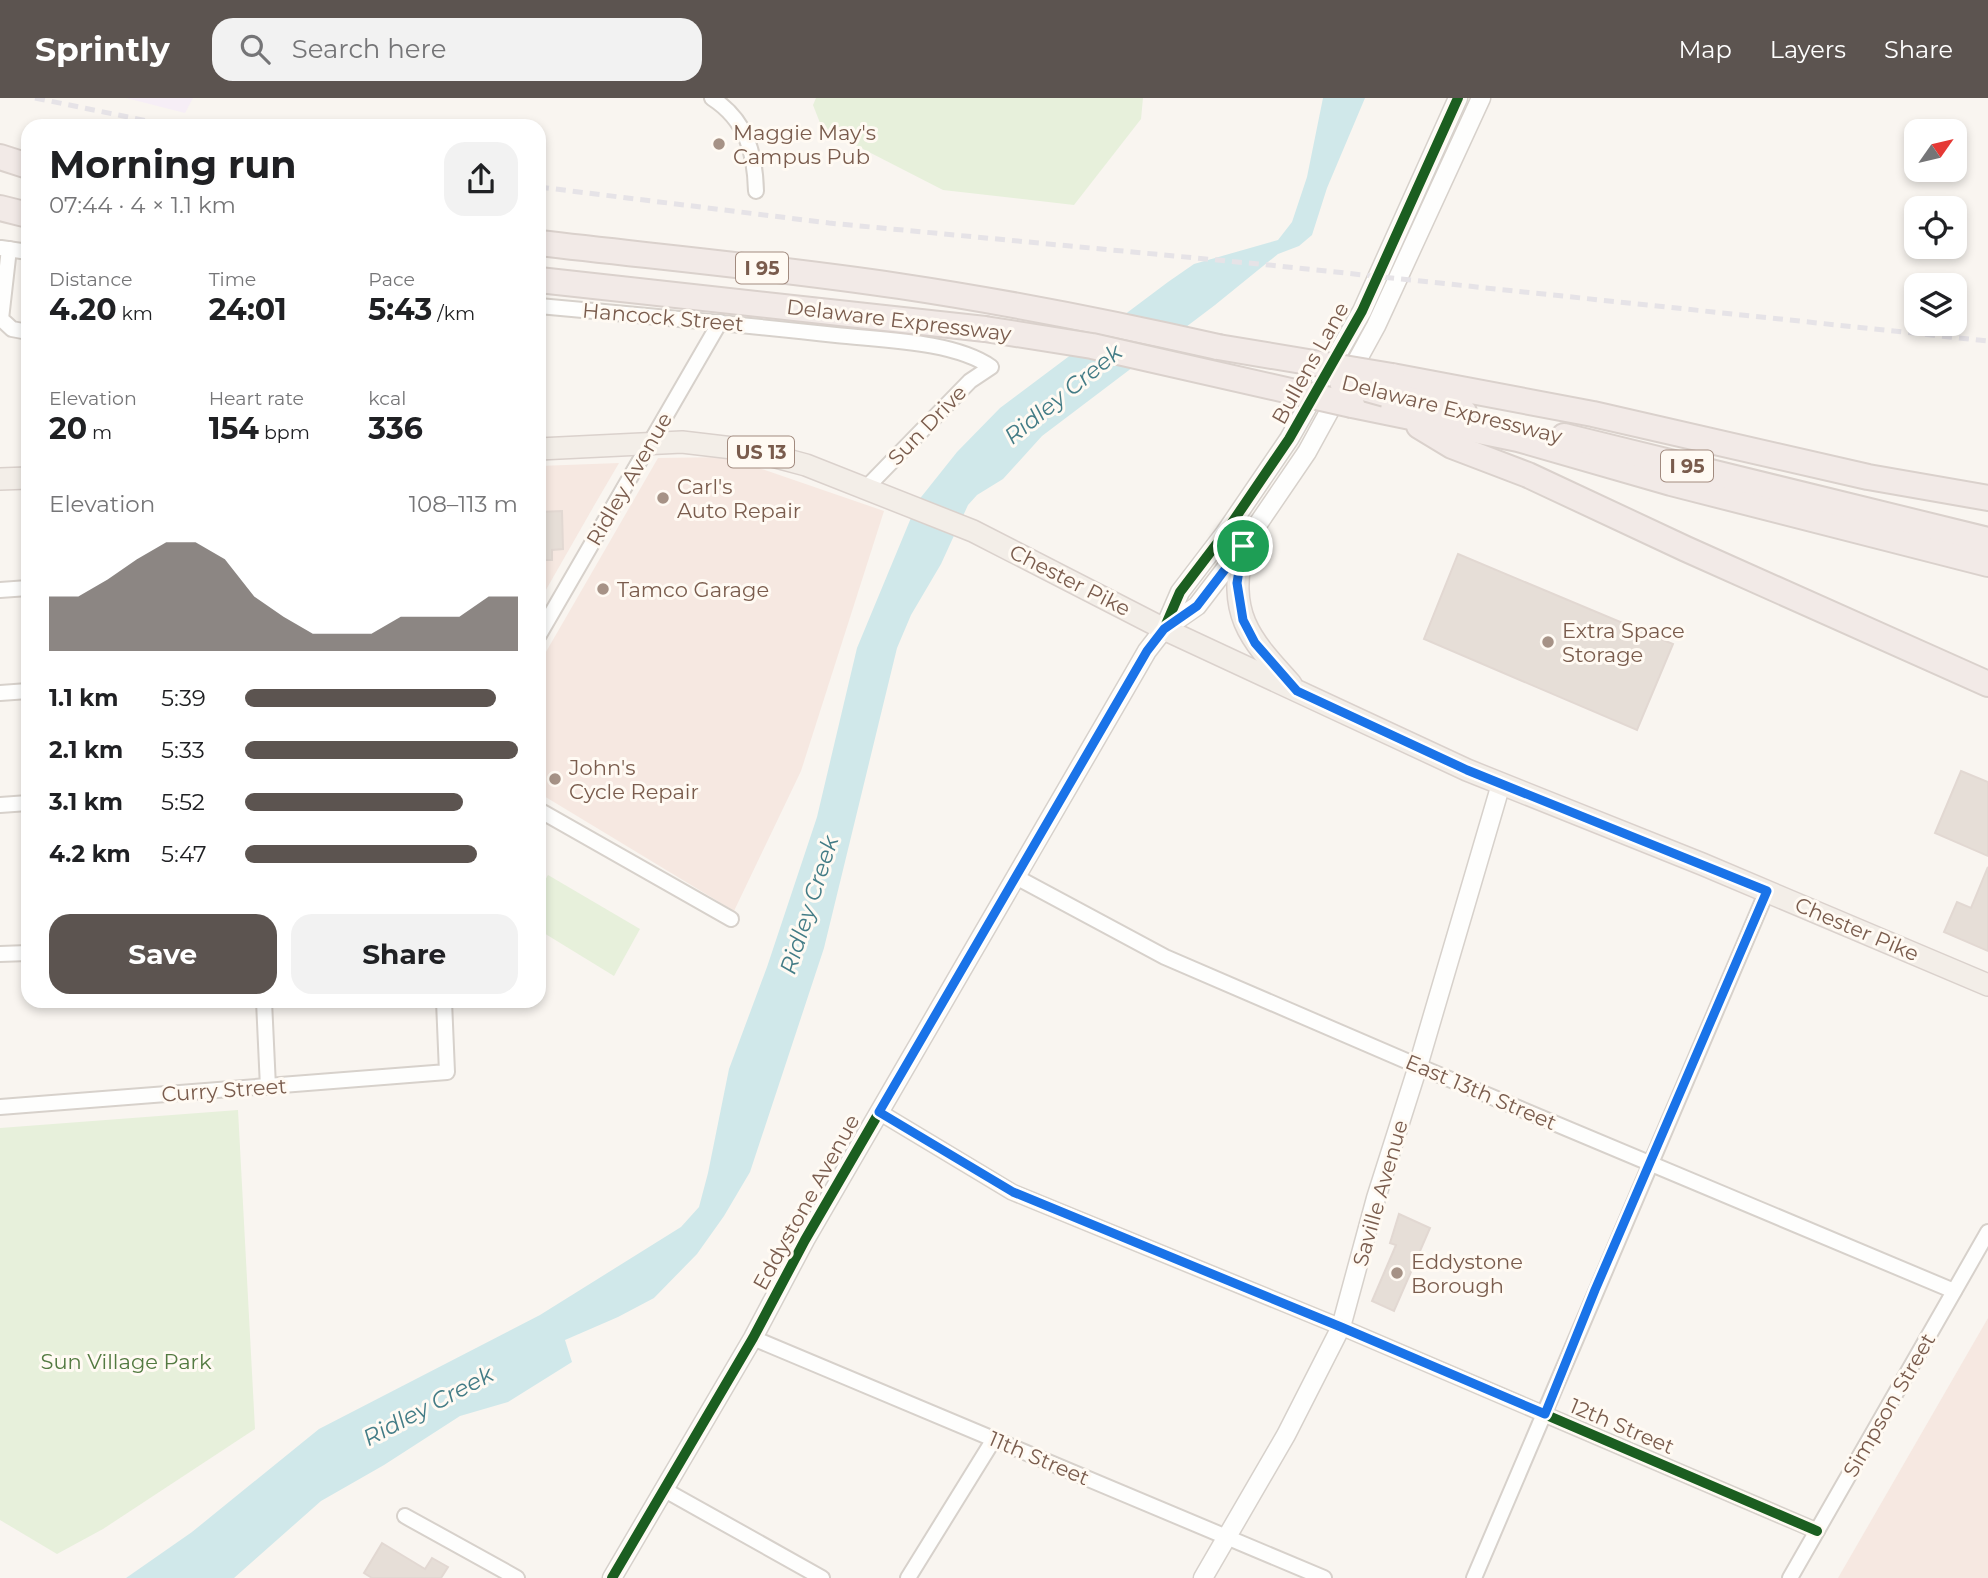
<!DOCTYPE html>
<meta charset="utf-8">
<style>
:root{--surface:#fff;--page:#f2f2f2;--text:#202124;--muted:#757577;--accent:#5c5450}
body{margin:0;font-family:Montserrat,sans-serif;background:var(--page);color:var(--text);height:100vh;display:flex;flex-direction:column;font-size:26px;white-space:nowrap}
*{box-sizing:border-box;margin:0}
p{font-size:23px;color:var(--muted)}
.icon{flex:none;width:38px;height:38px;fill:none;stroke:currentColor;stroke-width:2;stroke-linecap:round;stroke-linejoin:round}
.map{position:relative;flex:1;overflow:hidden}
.panel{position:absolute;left:21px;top:21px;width:525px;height:889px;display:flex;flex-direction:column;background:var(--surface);border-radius:21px;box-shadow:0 4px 10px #0003}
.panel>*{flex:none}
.needle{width:46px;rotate:56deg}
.buttons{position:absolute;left:1904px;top:21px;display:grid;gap:14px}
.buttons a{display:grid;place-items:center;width:63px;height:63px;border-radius:14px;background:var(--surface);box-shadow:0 4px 10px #0003;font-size:35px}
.pin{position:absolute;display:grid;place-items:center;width:60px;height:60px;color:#fff;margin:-30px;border:4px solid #fff;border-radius:50%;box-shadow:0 2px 7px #0007}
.round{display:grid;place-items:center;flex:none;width:74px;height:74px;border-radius:21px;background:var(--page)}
.head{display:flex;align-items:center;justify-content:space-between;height:119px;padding:0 28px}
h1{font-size:38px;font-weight:700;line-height:52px}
.figures{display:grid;grid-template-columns:repeat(3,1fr);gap:10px;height:119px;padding:7px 28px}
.figures div{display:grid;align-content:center}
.figures b{font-size:30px;font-weight:700}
.figures small{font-size:19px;font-weight:400}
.figures p{font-size:19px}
.chart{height:196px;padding:14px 28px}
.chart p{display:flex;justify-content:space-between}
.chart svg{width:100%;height:126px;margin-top:7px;fill:var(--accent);opacity:.7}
.primary-button{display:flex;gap:14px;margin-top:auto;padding:14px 28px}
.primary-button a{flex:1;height:80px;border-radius:21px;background:var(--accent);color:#fff;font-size:28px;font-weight:700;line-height:80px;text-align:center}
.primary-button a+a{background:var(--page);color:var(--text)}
ul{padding:0 28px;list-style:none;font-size:23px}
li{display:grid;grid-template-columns:112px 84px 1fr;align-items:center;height:52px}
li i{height:18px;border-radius:9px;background:var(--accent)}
header{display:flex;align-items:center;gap:42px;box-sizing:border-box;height:98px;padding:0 35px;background:var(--accent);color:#fff}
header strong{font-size:33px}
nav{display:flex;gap:38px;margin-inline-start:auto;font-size:24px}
.search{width:490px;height:63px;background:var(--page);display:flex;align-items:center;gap:18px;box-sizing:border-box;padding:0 24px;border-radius:21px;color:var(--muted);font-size:26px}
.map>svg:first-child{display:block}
.commercial{fill:#f6e8e1}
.education{fill:#f6eef6}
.green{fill:#e7f0db}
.water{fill:#d0e8ea}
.building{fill:#e6ded7;stroke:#e2d8d2;stroke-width:2}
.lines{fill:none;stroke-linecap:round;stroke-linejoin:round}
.minor-casing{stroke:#d7d1cb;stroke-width:18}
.tertiary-casing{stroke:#d7d1cb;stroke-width:21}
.primary-casing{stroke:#dad1cc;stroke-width:24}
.motorway-casing{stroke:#dad1cc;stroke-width:28}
.minor{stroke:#fefefd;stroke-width:14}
.tertiary{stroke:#fefefd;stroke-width:18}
.primary{stroke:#f3eee8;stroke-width:21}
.motorway{stroke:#f2eae7;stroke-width:24}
.rail{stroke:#e6e3e7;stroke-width:5;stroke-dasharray:10 7;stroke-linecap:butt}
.motorway-bridge-casing{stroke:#dad1cc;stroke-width:28;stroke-linecap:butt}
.motorway-bridge{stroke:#f2eae7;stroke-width:24}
.cycleway-casing{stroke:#fffaf3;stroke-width:15}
.cycleway{stroke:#1b5e20;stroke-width:10}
.route-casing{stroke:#fff;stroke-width:14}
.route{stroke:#1a73e8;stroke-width:9}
.poi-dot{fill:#a69286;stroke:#fffaf3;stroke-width:2.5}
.labels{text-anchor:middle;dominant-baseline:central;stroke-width:6;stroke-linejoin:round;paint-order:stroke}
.shield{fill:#fffaf3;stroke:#a28b7f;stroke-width:2}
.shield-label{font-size:19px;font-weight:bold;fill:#7a5c4d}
.poi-label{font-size:21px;fill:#7a5c4d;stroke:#fffaf3;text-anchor:start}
.street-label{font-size:21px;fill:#7a5c4d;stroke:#fffaf3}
.park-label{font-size:21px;fill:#537a41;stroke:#fffaf3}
.water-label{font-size:23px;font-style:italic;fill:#437c86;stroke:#fffaf3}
</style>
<header>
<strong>Sprintly</strong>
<div class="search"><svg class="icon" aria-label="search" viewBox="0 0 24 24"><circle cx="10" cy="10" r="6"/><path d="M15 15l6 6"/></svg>Search here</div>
<nav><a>Map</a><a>Layers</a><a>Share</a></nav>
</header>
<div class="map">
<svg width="1988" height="1480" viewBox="0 0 1988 1480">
<rect width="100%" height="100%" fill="#f9f5f0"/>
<g class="commercial">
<polygon points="727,359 884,413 801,673 734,813 539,695 539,566 658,360"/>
<polygon points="619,365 595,406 539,504 539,368"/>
<polygon points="1988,1220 1988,1480 1838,1480"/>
</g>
<polygon class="education" points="126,0 193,0 185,15"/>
<g class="green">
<polygon points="816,0 1143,0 1141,21 1074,107 943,92 822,30 813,7"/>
<polygon points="548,777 640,831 614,878 539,832 539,793"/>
<polygon points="238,1012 255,1331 103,1431 57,1456 0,1422 0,1030"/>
</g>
<polygon class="water" points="1323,0 1365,0 1327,90 1312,137 1299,148 1278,156 1215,207 1042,338 1003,381 977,397 968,407 941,466 911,517 897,550 824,850 750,1074 724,1118 697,1156 654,1200 618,1219 565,1242 572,1264 508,1304 460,1318 384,1367 321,1403 234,1480 126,1480 192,1434 319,1331 540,1217 681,1129 699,1109 708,1075 729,971 767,869 817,719 857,550 918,403 957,354 1000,310 1168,184 1194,166 1278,142 1292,124 1307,79"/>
<g class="building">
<polygon points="562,413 563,451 552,452 552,462 539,462 539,414"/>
<polygon points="1458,456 1673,546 1637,632 1424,541"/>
<polygon points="1961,673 1988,684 1988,758 1935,735"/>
<polygon points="1988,769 1988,853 1944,834 1957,804 1971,810"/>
<polygon points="1399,1116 1430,1130 1394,1213 1372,1203 1396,1147 1390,1145"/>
<polygon points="382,1445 425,1471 432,1460 448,1469 441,1480 372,1480 364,1475"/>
</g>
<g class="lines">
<g class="minor-casing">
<g id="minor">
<path d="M712,0C746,22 755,54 756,93"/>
<polyline points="1,150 28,154"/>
<polyline points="9,151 1,221 12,231 28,234"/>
<path d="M539,208C638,217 737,226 836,237C882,242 954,243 991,269L970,283L866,390"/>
<polyline points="0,492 28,490"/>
<polyline points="539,537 720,224"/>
<polyline points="0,595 28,593"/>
<polyline points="0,707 28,705"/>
<polyline points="539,712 731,821"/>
<polyline points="1016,779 1165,859 1418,968 1954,1193"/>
<polyline points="0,856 28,855"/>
<polyline points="264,903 268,989"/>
<polyline points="0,1009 447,974 444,903"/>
<polyline points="879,1014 1012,1094 1341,1229 1817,1433"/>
<polyline points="753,1240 1324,1480"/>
<polyline points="663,1391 822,1480"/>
<polyline points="405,1418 517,1480"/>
<polyline points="908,1480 994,1341"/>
<polyline points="1474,1480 1767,793"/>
<polyline points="1790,1480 1988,1134"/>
</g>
</g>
<g class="tertiary-casing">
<g id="tertiary">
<polyline points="1164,531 1197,508 1243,448 1307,354 1376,228 1481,0"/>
<polyline points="612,1480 753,1240 805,1142 1132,579 1147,553 1164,531 1180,494 1225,435 1289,341 1362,213 1458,0"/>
<polyline points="1203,1480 1286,1337 1341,1229 1376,1100 1418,968 1501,686"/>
</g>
</g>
<g class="primary-casing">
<g id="primary">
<polyline points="539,351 682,344 750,352 806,367 973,433 1164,531 1467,672 1702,766 1988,887"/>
<polyline points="0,381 28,380"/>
<path d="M1243,448C1228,516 1247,538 1291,586"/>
</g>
</g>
<g class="motorway-casing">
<g id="motorway">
<polyline points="0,59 28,68"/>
<polyline points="0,110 28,117"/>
<path d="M539,145C659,159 779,170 899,188C1006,204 1112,225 1218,249"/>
<polyline points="539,182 985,231"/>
<polyline points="1392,278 1593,316 1868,379 1988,400"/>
<polyline points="1385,296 1464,314"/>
<polyline points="1352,307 1518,341 1671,385 1988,466"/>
<polyline points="1419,328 1452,348 1528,377 1686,451 1988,586"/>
<polyline points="1564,338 1988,442"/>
</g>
</g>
<use href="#minor" class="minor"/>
<use href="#tertiary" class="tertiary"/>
<use href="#primary" class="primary"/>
<use href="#motorway" class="motorway"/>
<g class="rail">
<polyline points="35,0 172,28"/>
<polyline points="539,89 829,125 1269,167 1988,243"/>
</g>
<g class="motorway-bridge-casing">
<g id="motorway-bridge">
<polyline points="985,231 1092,248 1352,307"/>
<polyline points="1218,249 1392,278"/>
<polyline points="1342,284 1385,296"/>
</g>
</g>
<use href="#motorway-bridge" class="motorway-bridge"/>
<g class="cycleway-casing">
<g id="cycleway">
<polyline points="879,1014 1012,1094 1341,1229 1817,1433"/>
<polyline points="612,1480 753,1240 805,1142 1132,579 1147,553 1164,531 1180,494 1225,435 1289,341 1362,213 1458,0"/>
</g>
</g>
<use href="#cycleway" class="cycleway"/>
</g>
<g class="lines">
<g class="route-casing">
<polygon id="route" points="1243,448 1237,485 1243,522 1255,545 1297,593 1467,672 1767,793 1595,1192 1545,1316 1341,1229 1013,1094 879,1014 1147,553 1164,531 1197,508"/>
</g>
<use href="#route" class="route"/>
</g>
<g class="poi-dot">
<circle cx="719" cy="46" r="7"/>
<circle cx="663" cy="400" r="7"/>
<circle cx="603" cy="491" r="7"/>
<circle cx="1548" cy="544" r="7"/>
<circle cx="555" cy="681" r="7"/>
<circle cx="1397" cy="1175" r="7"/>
</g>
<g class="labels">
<g class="shield">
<rect x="736" y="154.5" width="52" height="31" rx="5"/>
<rect x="728" y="338.5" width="66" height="31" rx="5"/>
<rect x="1661" y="352.5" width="52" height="31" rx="5"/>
</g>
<g class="shield-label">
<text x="762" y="170">I 95</text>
<text x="761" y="354">US 13</text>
<text x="1687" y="368">I 95</text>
</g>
<g class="poi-label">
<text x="733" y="34">Maggie May's<tspan x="733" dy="24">Campus Pub</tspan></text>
<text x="677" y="388">Carl's<tspan x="677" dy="24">Auto Repair</tspan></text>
<text x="617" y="491">Tamco Garage</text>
<text x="1562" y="532">Extra Space<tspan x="1562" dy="24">Storage</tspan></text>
<text x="569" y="669">John's<tspan x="569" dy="24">Cycle Repair</tspan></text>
<text x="1411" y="1163">Eddystone<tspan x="1411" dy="24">Borough</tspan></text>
</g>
<g class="street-label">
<text transform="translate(663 219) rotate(5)">Hancock Street</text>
<text transform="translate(899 222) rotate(7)">Delaware Expressway</text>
<text transform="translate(1310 265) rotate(-61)">Bullens Lane</text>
<text transform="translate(1452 311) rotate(14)">Delaware Expressway</text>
<text transform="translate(927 327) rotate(-46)">Sun Drive</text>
<text transform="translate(629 381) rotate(-60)">Ridley Avenue</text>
<text transform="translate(1070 482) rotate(27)">Chester Pike</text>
<text transform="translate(1857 831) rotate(23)">Chester Pike</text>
<text transform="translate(224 992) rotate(-4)">Curry Street</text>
<text transform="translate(1481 994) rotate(23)">East 13th Street</text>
<text transform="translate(1380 1095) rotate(-74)">Saville Avenue</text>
<text transform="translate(806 1104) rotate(-61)">Eddystone Avenue</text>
<text transform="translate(1889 1307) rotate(-60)">Simpson Street</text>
<text transform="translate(1622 1328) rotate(23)">12th Street</text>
<text transform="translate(1039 1360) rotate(23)">11th Street</text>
</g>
<g class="park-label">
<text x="126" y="1263">Sun Village Park</text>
</g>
<g class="water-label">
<text transform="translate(1063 296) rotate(-39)">Ridley Creek</text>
<text transform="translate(809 807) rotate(-72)">Ridley Creek</text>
<text transform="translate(428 1308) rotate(-28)">Ridley Creek</text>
</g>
</g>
</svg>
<div class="buttons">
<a><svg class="needle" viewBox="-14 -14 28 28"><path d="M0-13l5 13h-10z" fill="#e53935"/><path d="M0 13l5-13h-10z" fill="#757577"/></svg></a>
<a><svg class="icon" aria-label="locate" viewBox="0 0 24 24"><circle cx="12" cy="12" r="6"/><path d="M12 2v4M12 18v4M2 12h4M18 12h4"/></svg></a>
<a><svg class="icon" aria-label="layers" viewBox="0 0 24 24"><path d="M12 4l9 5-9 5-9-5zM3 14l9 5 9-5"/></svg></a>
</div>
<div class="pin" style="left:1243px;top:448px;background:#1e9e55"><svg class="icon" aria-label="arrive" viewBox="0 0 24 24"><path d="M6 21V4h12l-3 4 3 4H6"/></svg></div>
<section class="panel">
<div class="head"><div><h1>Morning run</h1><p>07:44 · 4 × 1.1 km</p></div><a class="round"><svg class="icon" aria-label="share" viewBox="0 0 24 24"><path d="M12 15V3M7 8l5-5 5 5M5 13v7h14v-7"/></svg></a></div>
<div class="figures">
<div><p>Distance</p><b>4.20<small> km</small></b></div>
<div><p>Time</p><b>24:01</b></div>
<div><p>Pace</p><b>5:43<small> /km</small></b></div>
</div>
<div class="figures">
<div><p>Elevation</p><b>20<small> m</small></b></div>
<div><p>Heart rate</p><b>154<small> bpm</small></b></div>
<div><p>kcal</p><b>336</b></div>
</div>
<div class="chart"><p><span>Elevation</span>108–113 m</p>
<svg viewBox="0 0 160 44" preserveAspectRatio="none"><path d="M0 44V25L10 25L20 19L30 12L40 6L50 6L60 12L70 25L80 32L90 38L100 38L110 38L120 32L130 32L140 32L150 25L160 25V44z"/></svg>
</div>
<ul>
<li><b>1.1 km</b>5:39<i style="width:92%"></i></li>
<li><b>2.1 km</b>5:33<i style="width:100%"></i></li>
<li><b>3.1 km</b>5:52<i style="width:80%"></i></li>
<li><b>4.2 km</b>5:47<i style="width:85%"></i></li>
</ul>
<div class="primary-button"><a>Save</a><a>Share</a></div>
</section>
</div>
